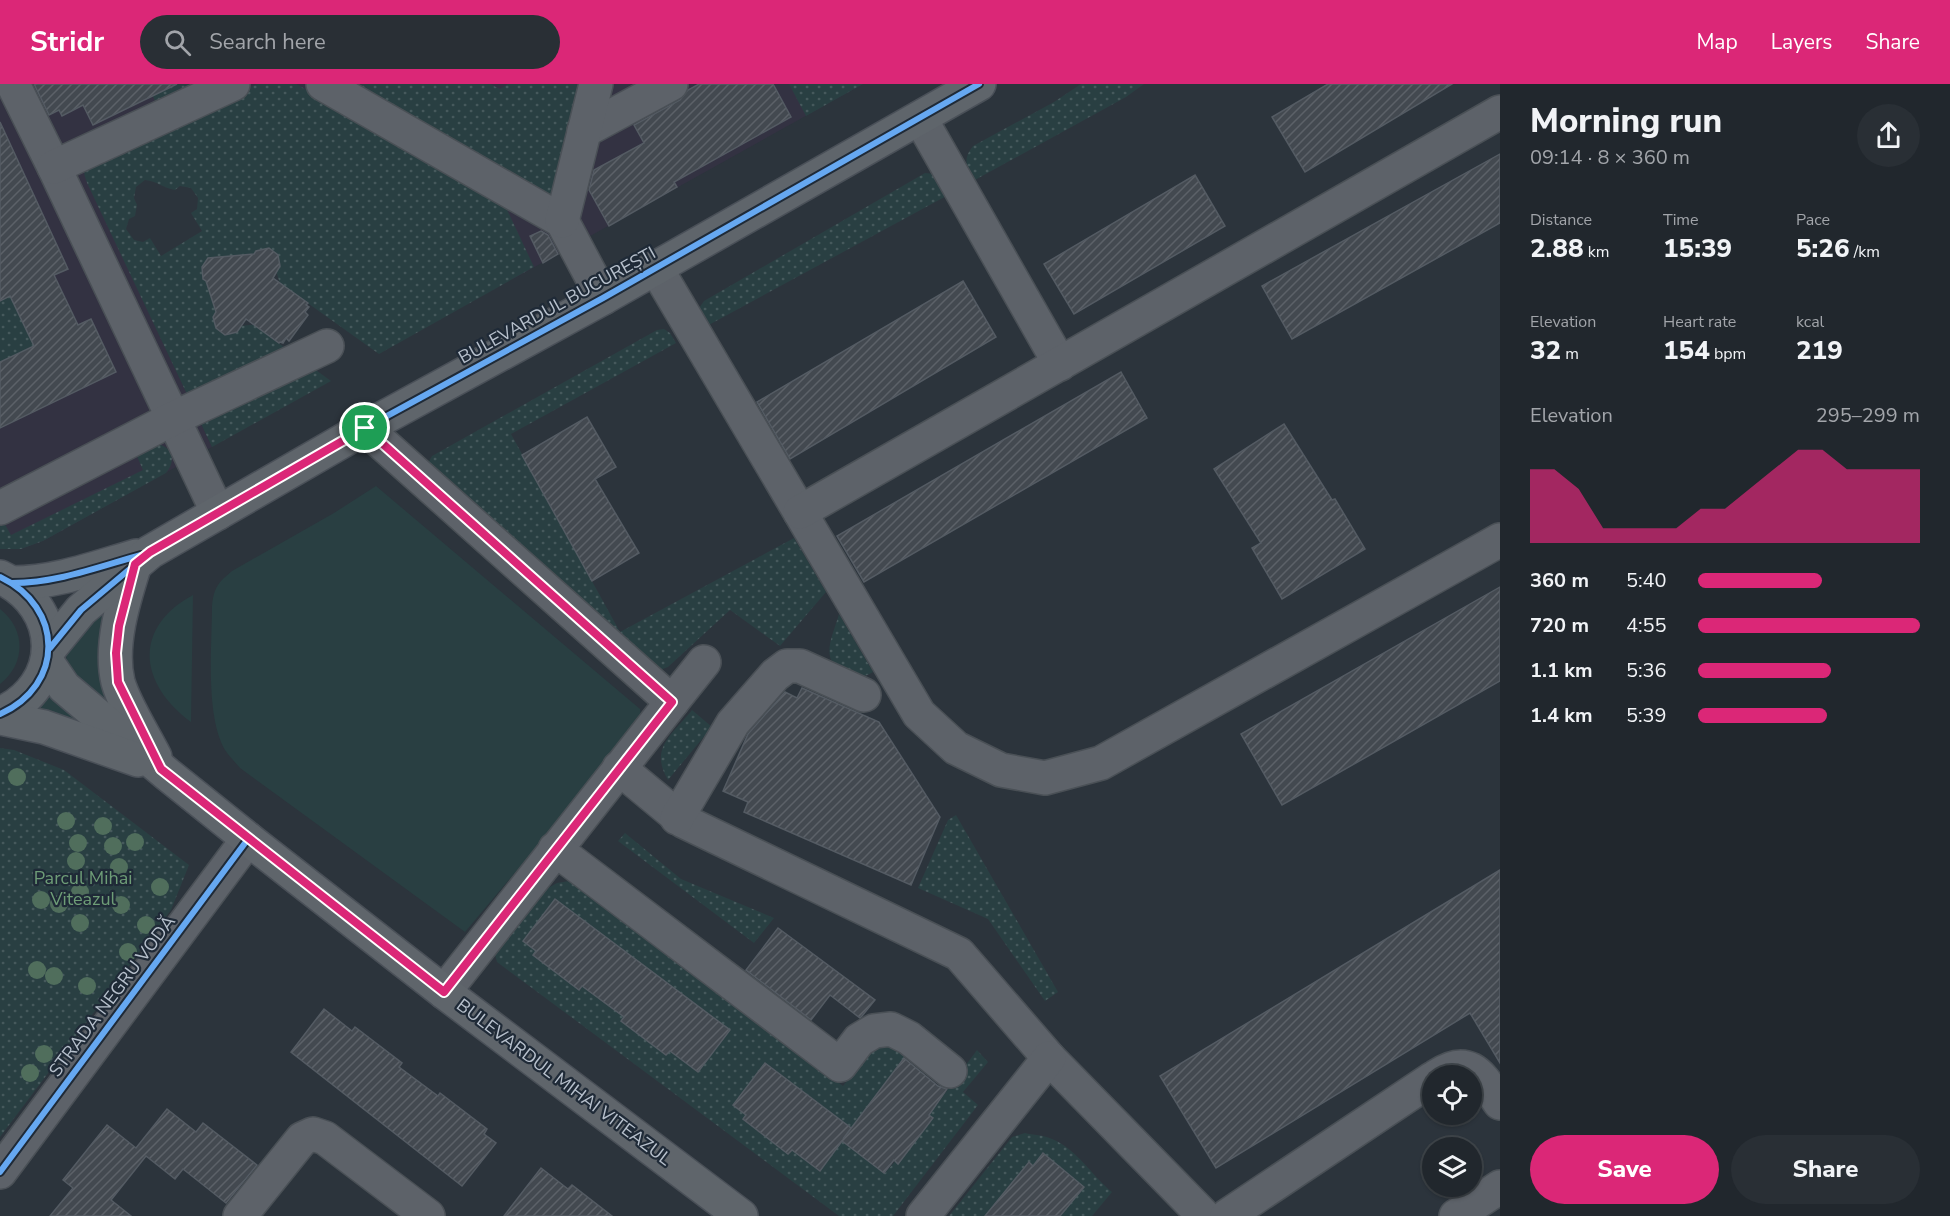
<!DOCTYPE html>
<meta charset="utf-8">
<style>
:root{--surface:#21272d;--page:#292f35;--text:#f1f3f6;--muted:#a2a5aa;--line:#3e4449;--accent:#db2777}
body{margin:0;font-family:"Nunito Sans",sans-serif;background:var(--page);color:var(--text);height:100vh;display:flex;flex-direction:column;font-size:22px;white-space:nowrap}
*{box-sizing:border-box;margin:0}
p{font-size:20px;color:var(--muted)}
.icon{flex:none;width:33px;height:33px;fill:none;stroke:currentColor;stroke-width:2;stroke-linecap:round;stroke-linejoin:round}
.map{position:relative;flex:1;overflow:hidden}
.drawer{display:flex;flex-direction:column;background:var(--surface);width:450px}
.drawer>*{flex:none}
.fabs{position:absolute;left:1422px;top:981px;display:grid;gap:12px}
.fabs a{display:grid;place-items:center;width:60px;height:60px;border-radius:50%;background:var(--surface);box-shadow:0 2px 4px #0004,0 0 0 2px var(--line);font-size:30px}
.pin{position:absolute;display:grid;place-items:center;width:51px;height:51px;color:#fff;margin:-26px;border:3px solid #fff;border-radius:50%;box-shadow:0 2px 6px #0007}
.round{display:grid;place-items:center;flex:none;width:63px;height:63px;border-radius:32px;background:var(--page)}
.head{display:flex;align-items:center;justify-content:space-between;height:102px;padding:0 30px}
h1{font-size:33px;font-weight:800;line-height:45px}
.metrics{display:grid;grid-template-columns:repeat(3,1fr);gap:9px;height:102px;padding:6px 30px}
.metrics div{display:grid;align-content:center}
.metrics b{font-size:26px;font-weight:800}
.metrics small{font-size:16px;font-weight:400}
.metrics p{font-size:16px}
.chart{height:168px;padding:12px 30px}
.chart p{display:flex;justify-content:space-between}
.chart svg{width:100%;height:108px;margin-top:6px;fill:var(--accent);opacity:.7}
.button{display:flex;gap:12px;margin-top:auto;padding:12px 30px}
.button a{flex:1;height:69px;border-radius:36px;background:var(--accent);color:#fff;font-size:24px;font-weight:800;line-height:69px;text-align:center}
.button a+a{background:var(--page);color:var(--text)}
ul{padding:0 30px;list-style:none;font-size:20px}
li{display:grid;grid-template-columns:96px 72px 1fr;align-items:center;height:45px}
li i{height:15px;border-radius:8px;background:var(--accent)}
header{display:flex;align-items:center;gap:36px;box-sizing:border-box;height:84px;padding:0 30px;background:var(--accent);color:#fff}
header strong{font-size:28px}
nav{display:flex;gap:33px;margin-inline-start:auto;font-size:21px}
.search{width:420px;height:54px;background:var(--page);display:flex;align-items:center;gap:15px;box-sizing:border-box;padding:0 21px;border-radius:33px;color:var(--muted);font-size:22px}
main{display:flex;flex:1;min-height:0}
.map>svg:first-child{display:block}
.medical{fill:#333242}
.grass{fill:#293f42}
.park{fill:url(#park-dots);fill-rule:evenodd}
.building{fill:url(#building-hatch);stroke:#545b63;stroke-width:1.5}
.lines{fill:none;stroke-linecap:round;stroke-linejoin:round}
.minor-casing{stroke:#4a5056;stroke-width:36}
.major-casing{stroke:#4a5058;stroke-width:36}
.minor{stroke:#5d6269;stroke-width:33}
.major{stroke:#5f656b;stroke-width:33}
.cycleway-casing{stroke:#1f2a37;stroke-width:10}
.cycleway{stroke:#66a8f1;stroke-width:6}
.tree{fill:#506e5c}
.route-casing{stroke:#fff;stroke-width:12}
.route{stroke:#db2777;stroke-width:8}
.labels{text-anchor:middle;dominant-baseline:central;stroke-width:4.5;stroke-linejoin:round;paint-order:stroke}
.street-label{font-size:18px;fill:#b7c0cc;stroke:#1f2a37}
.park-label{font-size:18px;fill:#6e9d77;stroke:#1f2a37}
</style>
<header>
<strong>Stridr</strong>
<div class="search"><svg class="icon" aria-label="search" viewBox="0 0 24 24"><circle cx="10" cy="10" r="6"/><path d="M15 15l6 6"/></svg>Search here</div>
<nav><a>Map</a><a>Layers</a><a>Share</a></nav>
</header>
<main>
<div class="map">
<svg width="1500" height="1132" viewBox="0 0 1500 1132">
<defs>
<pattern id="park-dots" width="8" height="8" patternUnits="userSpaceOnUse" patternTransform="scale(1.5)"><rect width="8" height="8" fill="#293f42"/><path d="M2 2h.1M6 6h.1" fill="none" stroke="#46595c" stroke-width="1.8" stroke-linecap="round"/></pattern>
<pattern id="building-hatch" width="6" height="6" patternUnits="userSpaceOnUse" patternTransform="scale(1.5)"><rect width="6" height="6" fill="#434950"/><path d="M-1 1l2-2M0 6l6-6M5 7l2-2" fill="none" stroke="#5c6168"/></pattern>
</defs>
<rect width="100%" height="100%" fill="#2c343c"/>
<polygon class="medical" points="0,0 863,0 513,195 192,52 89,101 212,363 43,457 21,465 0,465"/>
<g class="grass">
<path d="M376,402L640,625L641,634L636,645L465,848L240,684C235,678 229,672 225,666C205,631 212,562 212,522C214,503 218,499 232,487L334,429Z"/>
<path d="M193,511L191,638C139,600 132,544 193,511Z"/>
<path d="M0,525C26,545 26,580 0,600Z"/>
<polygon points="110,527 121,635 87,609 66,578 67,566 82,541"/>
<polygon points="52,605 91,642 39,624"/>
</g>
<g class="park">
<polygon points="147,0 209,0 158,23"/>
<path d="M257,0H296L501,113L534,183L379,270L295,210L282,206L269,164L256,167L252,173L227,176L220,172L208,174L202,183L203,195L210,199L217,226L213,233L216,244L225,251L237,248L241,242L259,240L266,250L331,297L212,363L88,101C84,91 82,87 88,79ZM145,96C157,97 163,104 175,106L180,102L191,104L198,114L197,125L191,129L202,147L161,172L150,154L143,158L134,156L126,145L129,135L135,132L137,121L134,114L136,103Z"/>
<polygon points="347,0 490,0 500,5 508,0 585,0 553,114"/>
<polygon points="789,0 863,0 806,32"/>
<path d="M1081,0H1144L1126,13L973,97C967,82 962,76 973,62L1054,18Z"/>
<polygon points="925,89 935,90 950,110 705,243 697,227 704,217"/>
<polygon points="10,212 34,262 0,278 0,217"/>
<polygon points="664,245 670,249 676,259 511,350 620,548 794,454 826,508 780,562 730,526 668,583 660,586 428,379 432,372 657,246"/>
<path d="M155,360C172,361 177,376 166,389L43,457L21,465H0V437L2,435L11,451L143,386L136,370Z"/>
<path d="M839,530L873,588C864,594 855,594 845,589C818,576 833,552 839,530Z"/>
<path d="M692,626L712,643L668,696C649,664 672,651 692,626Z"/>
<polygon points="0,664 14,666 64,686 189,781 171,826 0,1053"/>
<polygon points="956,731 1058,908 1045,917 988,835 918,804 948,736"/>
<polygon points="625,749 681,795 774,834 754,859 618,757"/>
<path d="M569,797L843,1002C856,987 870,955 895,963C899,964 904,968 907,970L852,1044L765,979L733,1021L746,1031L743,1036L788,1070L792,1066L842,1057L885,1089L933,1034L929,1031L977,966L988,978L963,1008L978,1021L893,1132H839L497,878L494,867L541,808L557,799Z"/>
<path d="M1025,1049C1033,1051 1044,1051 1052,1055C1077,1065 1092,1092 1112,1108L1092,1132H949L1012,1053Z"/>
</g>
<g class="building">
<polygon points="34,0 177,0 93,41 83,21 62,32 59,26 49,31"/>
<polygon points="699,0 773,0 791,33 674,98 677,103 609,142 589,106 594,86 644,59 634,41 680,16 688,6"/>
<polygon points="1328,0 1452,0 1305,88 1272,33"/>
<polygon points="0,38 68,185 54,191 78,241 91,235 116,288 0,344 0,278 34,262 10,212 0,217"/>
<polygon points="1500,70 1500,139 1292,255 1262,202"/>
<polygon points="1195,91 1225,142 1074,230 1044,180"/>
<polygon points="541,147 548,151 558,170 543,179 530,152"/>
<polygon points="269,164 278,171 280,182 273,194 308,219 306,221 309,223 305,228 308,231 289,257 286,254 283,259 280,258 279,259 246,235 237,248 225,251 216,244 213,233 216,228 206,197 203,195 202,183 208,174 254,170 256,167"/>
<polygon points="963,197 996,253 790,375 757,318"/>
<polygon points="1121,288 1147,334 864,498 837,452"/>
<polygon points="587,333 616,383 595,395 639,469 592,497 522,371"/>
<polygon points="1284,340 1332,416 1335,415 1365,465 1282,515 1252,464 1261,459 1214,385"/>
<polygon points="1500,503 1500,597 1282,721 1241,650"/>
<polygon points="802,604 879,638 940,733 911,801 744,728 748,718 723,707 748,650 785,608 797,614"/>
<polygon points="1500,786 1500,979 1470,929 1216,1084 1160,992"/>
<polygon points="555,815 730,946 698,988 670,967 666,971 621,937 624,933 582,902 579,906 533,871 536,867 523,857"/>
<polygon points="778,844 875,916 862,932 860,934 830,911 811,936 746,886"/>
<polygon points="324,925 352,947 355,943 402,979 399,983 438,1012 440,1009 487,1045 484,1050 496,1059 462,1102 291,968"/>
<polygon points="904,974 938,1002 947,1005 929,1031 933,1034 898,1080 894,1076 884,1089 842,1057 820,1087 792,1066 788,1070 743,1035 746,1031 733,1021 765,979 851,1044 843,1055"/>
<polygon points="167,1025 196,1048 203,1039 257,1081 226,1119 183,1085 175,1095 146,1072 111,1116 131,1132 50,1132 73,1104 63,1096 107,1041 136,1064"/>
<polygon points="1043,1069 1084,1103 1060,1132 985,1132 1029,1078 1033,1082"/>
<polygon points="541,1084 568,1105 572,1101 612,1132 504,1132"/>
</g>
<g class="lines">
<g class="minor-casing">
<g id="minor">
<polyline points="13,0 54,83 218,429"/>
<polyline points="323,0 562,137 603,214"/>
<polyline points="920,34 1060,280"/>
<polyline points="584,47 671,0"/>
<polyline points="54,83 233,0"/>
<polyline points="562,137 596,0"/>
<polyline points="656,184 919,630 956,664 1001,686 1045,694 1101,679 1500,456"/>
<polyline points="365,344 672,618 444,908"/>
<polyline points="0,424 172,335 327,262"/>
<polyline points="800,428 1500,28"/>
<polyline points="672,618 704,578"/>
<polyline points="619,684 683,737 959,870 1049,974 1204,1132"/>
<polyline points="677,734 733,639 775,591 787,582 800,582 864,611"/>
<polyline points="555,765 840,981 859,956 874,947 891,945 909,954 950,987"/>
<path d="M1437,992C1471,969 1482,994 1500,1019"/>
<polyline points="0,1088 248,755"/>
<polyline points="240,1132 302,1055 313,1050 325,1054 428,1132"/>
<polyline points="923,1132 1049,974"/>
<polyline points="1227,1132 1432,995"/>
<polyline points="1456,1132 1500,1103"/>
</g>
</g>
<g class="major-casing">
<g id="major">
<path d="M135,480C124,515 109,561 118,598C124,620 144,651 155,673"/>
<path d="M0,493C64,523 65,601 0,630"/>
<path d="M12,499C55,499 95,484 136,472"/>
<polyline points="50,564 81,526 150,468 365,344 603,214 979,0"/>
<polyline points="47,578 64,603 167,690 248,755 444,908 741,1132"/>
<polyline points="0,634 44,643 138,676"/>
</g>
</g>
<use href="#minor" class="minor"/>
<use href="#major" class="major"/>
<g class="cycleway-casing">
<g id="cycleway">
<path d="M0,493C64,523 65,601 0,630"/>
<path d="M12,499C57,499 98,483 141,471"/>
<polyline points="50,564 81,526 150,468 365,344 603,214 979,0"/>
<polyline points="0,1088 248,755"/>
</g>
</g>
<use href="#cycleway" class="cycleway"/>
</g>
<g class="tree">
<circle cx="17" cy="693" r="9"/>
<circle cx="66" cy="737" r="9"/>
<circle cx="103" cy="742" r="9"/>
<circle cx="135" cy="758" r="9"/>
<circle cx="78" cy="759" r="9"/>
<circle cx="113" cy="762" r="9"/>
<circle cx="76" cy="777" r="9"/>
<circle cx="119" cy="783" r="9"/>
<circle cx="160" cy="803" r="9"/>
<circle cx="80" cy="808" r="9"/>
<circle cx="41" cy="816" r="9"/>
<circle cx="59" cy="820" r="9"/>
<circle cx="121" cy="821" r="9"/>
<circle cx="80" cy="839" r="9"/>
<circle cx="146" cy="841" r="9"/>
<circle cx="128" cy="868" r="9"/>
<circle cx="37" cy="886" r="9"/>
<circle cx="54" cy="892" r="9"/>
<circle cx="87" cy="902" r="9"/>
<circle cx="44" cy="970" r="9"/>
<circle cx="30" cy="989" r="9"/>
</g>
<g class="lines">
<g class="route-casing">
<polygon id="route" points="365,344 672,618 444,908 161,685 118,598 116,569 119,542 135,480 150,468"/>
</g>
<use href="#route" class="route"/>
</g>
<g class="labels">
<g class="street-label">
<text transform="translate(557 221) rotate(-29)">BULEVARDUL BUCUREȘTI</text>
<text transform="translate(112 912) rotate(-53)">STRADA NEGRU VODĂ</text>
<text transform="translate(564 998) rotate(37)">BULEVARDUL MIHAI VITEAZUL</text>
</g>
<g class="park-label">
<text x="83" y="794">Parcul Mihai<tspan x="83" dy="21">Viteazul</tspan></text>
</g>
</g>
</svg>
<div class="fabs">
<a><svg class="icon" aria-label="locate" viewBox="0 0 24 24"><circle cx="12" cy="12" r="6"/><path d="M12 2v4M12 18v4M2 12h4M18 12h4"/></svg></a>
<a><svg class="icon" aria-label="layers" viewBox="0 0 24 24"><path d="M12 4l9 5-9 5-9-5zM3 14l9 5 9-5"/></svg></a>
</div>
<div class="pin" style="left:365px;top:344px;background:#1e9e55"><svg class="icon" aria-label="arrive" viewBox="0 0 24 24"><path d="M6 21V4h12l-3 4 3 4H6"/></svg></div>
</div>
<section class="drawer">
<div class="head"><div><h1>Morning run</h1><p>09:14 · 8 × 360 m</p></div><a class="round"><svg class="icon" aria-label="share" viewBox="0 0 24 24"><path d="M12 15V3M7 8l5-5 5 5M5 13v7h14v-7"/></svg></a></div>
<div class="metrics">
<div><p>Distance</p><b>2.88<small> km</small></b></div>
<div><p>Time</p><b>15:39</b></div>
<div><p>Pace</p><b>5:26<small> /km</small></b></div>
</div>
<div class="metrics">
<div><p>Elevation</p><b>32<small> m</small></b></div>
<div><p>Heart rate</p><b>154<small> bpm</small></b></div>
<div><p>kcal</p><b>219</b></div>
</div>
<div class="chart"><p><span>Elevation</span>295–299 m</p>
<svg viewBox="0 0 160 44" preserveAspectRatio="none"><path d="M0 44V14L10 14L20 22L30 38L40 38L50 38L60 38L70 30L80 30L90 22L100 14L110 6L120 6L130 14L140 14L150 14L160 14V44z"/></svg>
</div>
<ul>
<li><b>360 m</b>5:40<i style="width:56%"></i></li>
<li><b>720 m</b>4:55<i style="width:100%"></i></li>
<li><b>1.1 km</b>5:36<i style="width:60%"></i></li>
<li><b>1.4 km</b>5:39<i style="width:58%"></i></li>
</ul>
<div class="button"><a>Save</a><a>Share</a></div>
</section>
</main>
